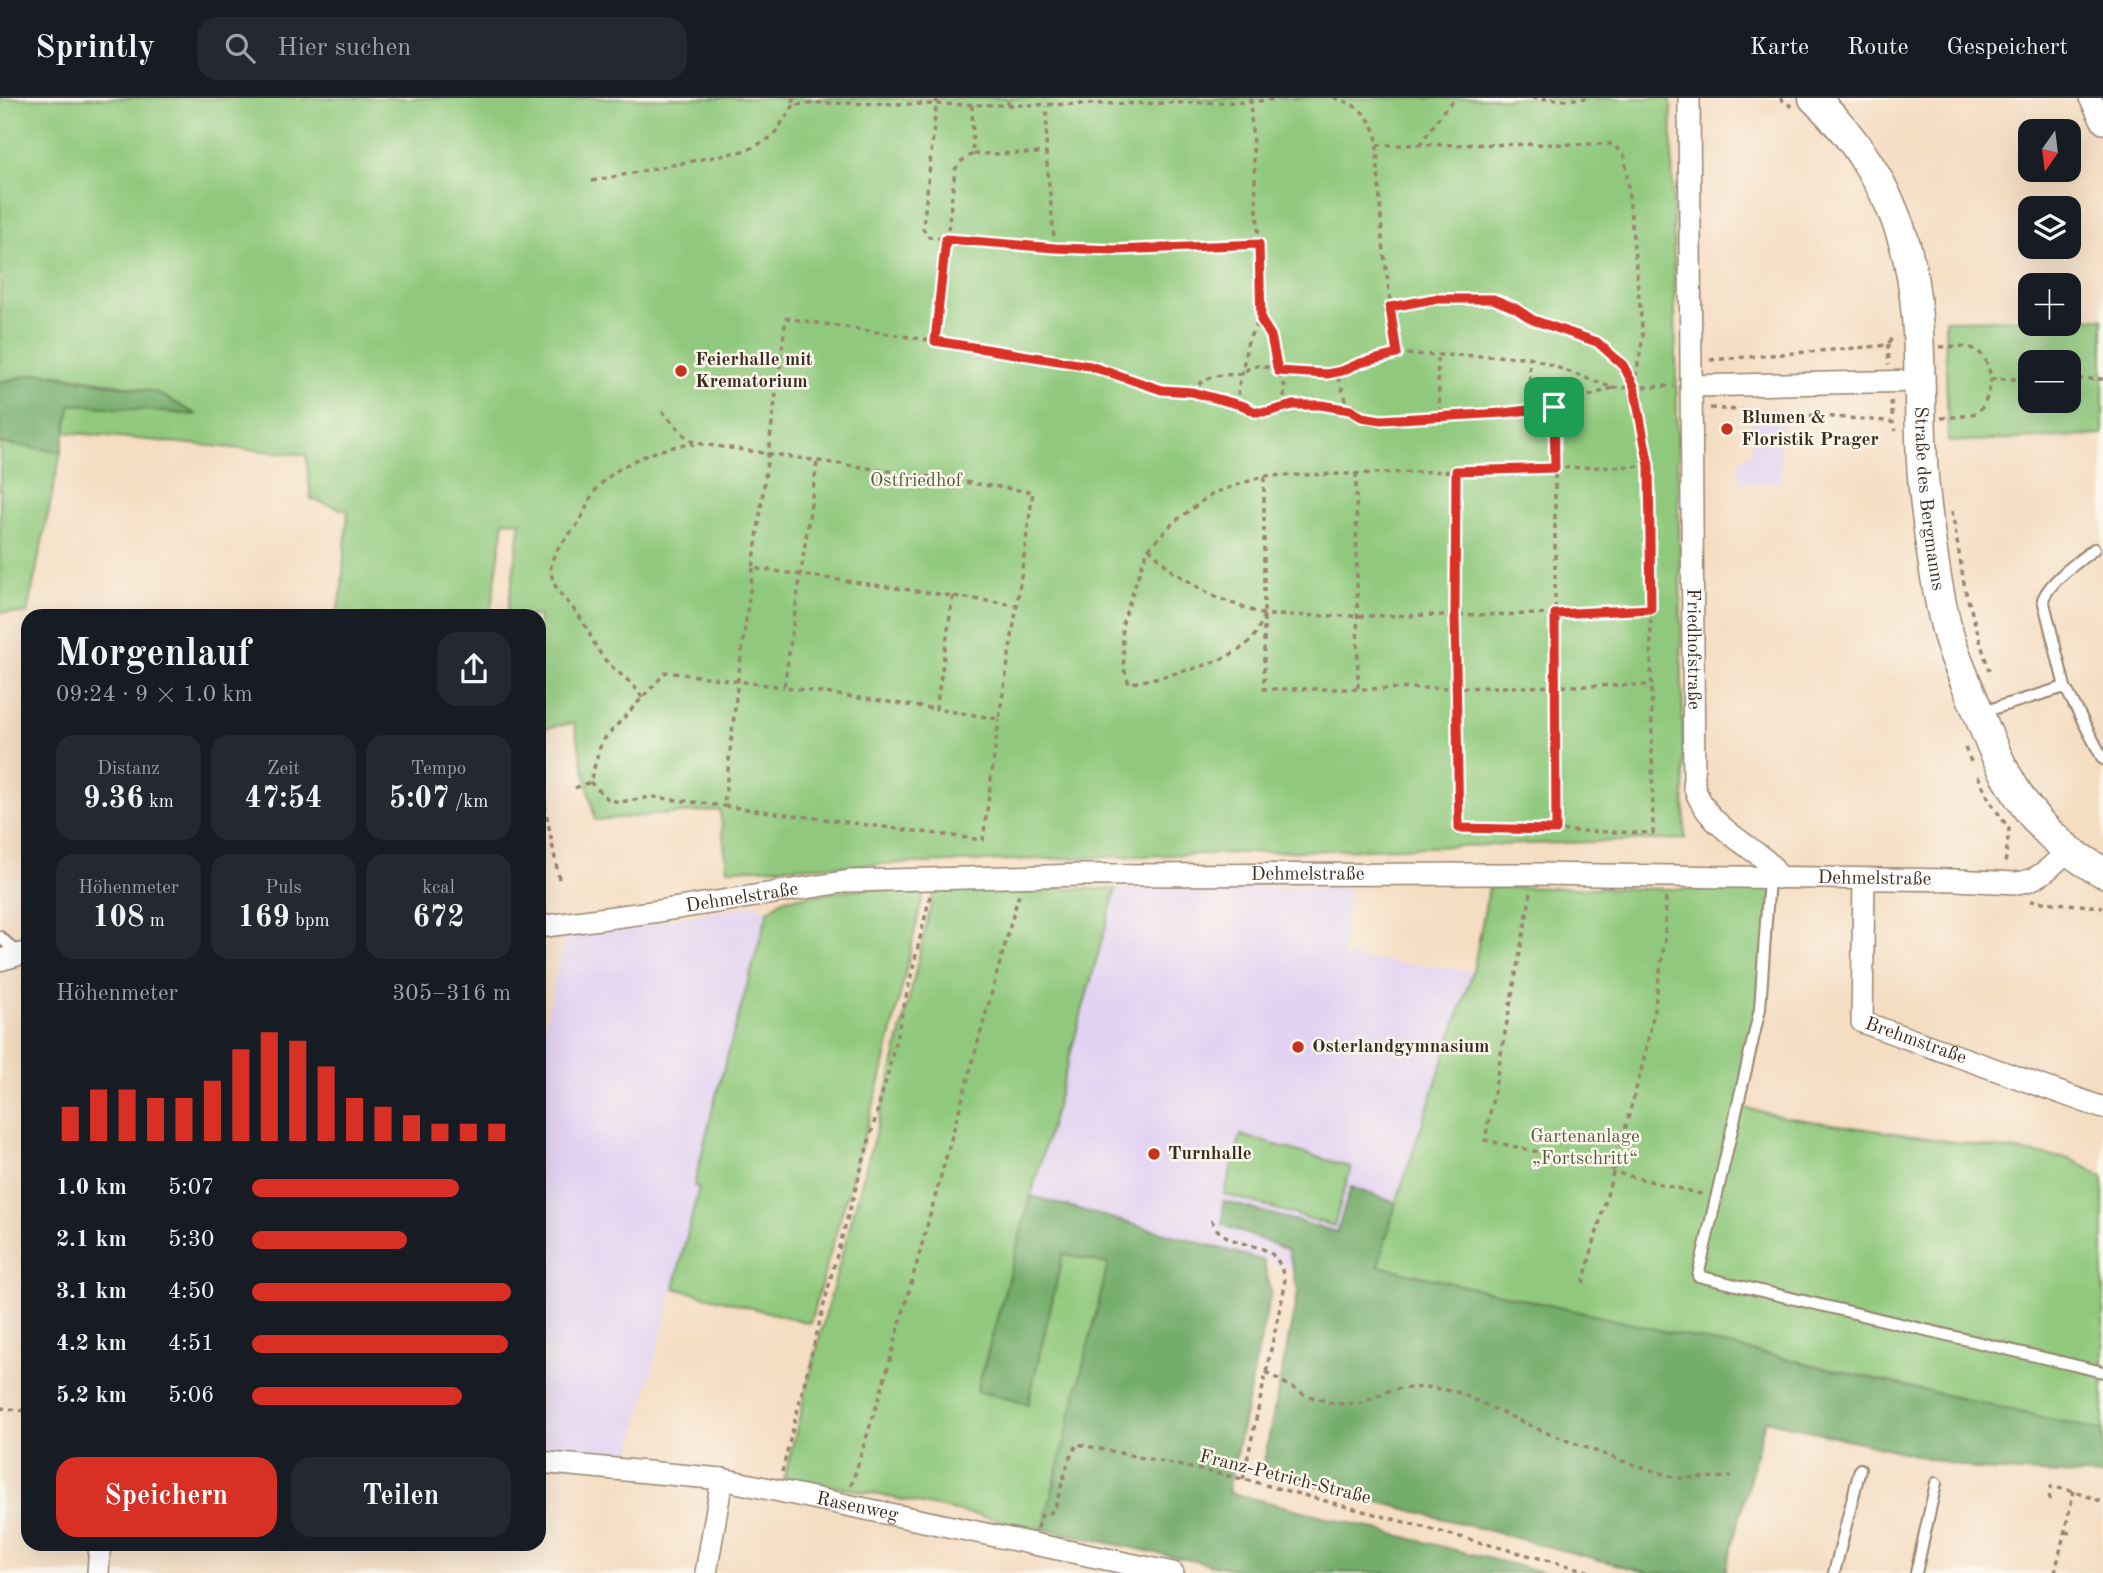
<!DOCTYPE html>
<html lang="de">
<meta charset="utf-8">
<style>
:root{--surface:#171b24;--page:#242831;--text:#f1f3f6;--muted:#9ea1a6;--line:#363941;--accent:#d93025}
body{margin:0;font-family:"Old Standard TT",serif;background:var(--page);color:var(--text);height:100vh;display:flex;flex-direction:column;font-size:26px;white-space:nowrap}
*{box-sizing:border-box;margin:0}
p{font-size:23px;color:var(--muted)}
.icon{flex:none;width:38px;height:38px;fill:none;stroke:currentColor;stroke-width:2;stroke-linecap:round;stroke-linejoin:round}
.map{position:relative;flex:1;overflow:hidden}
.drawer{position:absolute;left:21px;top:511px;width:525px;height:942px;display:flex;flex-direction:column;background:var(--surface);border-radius:21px;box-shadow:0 7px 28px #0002}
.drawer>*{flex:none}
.needle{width:46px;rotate:194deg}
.controls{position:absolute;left:2018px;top:21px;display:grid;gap:14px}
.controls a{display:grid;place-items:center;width:63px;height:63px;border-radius:14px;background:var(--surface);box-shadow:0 7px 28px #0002;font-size:35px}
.pin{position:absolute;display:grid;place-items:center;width:60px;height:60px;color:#fff;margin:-30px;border-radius:14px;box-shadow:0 4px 10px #0006}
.round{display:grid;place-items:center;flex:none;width:74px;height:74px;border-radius:21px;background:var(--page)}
.summary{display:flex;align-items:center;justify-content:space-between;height:119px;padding:0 35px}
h1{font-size:38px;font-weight:800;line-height:52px}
.figures{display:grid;grid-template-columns:repeat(3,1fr);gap:10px;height:119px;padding:7px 35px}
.figures div{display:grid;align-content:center;border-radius:18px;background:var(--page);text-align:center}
.figures b{font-size:30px;font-weight:800}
.figures small{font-size:19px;font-weight:400}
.figures p{font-size:19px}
.chart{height:196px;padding:14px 35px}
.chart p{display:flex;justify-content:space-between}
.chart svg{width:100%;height:126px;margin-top:7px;stroke:var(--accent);stroke-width:6}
.primary-button{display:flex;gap:14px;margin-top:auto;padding:14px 35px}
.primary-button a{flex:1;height:80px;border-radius:21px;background:var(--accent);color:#fff;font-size:28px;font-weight:800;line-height:80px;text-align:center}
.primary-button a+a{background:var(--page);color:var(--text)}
ul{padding:0 35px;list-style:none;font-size:23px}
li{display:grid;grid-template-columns:112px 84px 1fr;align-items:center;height:52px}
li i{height:18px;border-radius:9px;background:var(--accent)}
header{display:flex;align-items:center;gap:42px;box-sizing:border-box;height:98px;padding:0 35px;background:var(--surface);border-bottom:2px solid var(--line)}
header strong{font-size:33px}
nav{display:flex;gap:38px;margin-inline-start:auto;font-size:24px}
.search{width:490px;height:63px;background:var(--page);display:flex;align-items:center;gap:18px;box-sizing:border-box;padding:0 24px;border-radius:21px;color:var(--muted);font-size:26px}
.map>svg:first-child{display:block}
.built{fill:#e3d3f2}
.green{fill:#90c97d;stroke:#667a4e;stroke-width:2;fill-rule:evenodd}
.forest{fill:#74ad6c;stroke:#586c45;stroke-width:2}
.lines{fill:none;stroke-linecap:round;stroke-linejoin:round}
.lane-casing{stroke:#988470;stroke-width:14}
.street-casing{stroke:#988470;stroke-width:24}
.secondary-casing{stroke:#988470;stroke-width:33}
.path{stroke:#988470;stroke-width:3.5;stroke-dasharray:5 5;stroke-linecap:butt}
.lane{stroke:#fff;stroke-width:10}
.street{stroke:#fff;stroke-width:21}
.secondary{stroke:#fff;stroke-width:30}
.route-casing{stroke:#fff;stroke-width:14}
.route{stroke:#d93025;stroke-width:9}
.poi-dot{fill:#c8321e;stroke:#fbf7ec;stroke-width:2.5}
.labels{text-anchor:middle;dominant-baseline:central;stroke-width:5;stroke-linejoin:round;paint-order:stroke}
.poi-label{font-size:19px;font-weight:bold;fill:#3b2a1e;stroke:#fbf7ec;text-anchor:start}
.park-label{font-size:19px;fill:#545a3a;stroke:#fbf7ec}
.street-label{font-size:19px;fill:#3b2a1e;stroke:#fbf7ec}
</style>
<header>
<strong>Sprintly</strong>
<div class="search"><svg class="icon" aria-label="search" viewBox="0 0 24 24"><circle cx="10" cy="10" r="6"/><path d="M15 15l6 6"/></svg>Hier suchen</div>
<nav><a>Karte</a><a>Route</a><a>Gespeichert</a></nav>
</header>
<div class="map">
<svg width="2103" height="1475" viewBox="0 0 2103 1475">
<rect width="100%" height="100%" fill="#fbf7ec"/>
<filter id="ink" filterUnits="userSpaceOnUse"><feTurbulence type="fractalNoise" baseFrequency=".0143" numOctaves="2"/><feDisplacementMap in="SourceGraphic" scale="14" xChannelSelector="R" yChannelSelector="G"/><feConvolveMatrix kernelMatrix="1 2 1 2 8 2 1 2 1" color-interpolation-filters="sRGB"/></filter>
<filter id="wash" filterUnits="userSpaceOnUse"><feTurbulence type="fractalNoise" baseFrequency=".00686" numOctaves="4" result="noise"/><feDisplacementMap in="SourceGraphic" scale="28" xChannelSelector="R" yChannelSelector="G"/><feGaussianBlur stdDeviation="1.57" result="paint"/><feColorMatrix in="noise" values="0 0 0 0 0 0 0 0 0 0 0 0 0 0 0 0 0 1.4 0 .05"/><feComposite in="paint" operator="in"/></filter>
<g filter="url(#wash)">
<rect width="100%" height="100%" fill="#f5ddc2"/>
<g class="built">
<polygon points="1751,318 1781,320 1781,385 1740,385 1739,363 1752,355"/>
<polygon points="1348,789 1342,859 1473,873 1370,1192 1031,1098 1116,791"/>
<polygon points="756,807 768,813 714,1005 694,1088 699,1088 629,1362 539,1353 539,952 565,839"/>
</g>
<g class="green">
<polygon points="0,0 1671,0 1685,741 727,771 720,712 595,722 574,625 539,631 539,518 507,518 521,424 504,423 490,518 336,518 341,497 348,413 311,401 306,357 65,334 70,306 196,316 156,294 89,281 40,275 0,284"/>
<path d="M2103,220V337L1948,344L1945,222L2030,221V226H2068L2069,221ZM2030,264H2068V303H2030Z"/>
<polygon points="0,345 61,354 27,516 0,514"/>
<polygon points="925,789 881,980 810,1225 674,1190 699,1089 694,1088 714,1005 768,813 784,801 857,791"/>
<polygon points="1489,789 1774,792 1764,912 1741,1009 1784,1019 2071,1061 2103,1079 2103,1333 1377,1168 1396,1105 1473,873"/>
<polygon points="935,790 1116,791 977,1293 1028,1306 1063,1155 1109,1166 1043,1431 850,1391 784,1381 822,1230 890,981"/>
<polygon points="1241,1037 1351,1069 1334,1128 1224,1096"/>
</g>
<g class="forest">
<polygon points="40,275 156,294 197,317 71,306 61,354 0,345 0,284"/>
<polygon points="1351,1089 1396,1105 1378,1168 2103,1333 2103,1378 1979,1372 1765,1322 1725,1475 1649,1475 1262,1373 1298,1193 1288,1152 1223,1127 1223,1103 1337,1134"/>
<polygon points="1031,1098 1263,1162 1271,1193 1228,1394 1546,1475 1251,1475 1043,1431 1108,1166 1063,1156 1028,1306 977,1293"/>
</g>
</g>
<g filter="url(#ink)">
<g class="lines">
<g class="lane-casing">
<g id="lane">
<path d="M2065,589L2043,501C2052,481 2077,465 2094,451"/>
<polyline points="1982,614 2065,589 2103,661"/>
<polyline points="1769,780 1760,911 1698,1178 2103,1274"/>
<polyline points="0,839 18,855"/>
<polyline points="1834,1475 1860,1371"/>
<polyline points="1916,1475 1936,1385"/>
</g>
</g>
<g class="street-casing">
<g id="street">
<path id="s1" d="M1689,0L1694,688C1703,717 1724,731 1748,749C1761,759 1772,764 1778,780"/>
<polyline points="2090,0 2103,25"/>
<polyline points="1692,288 1918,283"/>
<path id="s2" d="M1864,781L1862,924L2103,1010"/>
<path id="s3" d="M539,829L659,813L850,783L1082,777L1533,776L1955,782L2016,785C2039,783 2051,769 2067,753"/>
<polyline points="0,862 28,854"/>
<path id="s4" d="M539,1364L722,1381L1173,1475"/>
<polyline points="98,1475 100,1446"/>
<polyline points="706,1475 722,1381"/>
</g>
</g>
<g class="secondary-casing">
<g id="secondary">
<path id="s5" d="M1814,0C1856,40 1889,91 1905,147C1926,220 1916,313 1924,390C1929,437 1935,486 1947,532C1954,560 1968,588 1979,616C2005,685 2036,739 2103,774"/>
</g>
</g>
<g class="path">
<polyline points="793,0 794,7 818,5 1008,7 1008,0"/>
<polyline points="937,0 923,131 929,139 1055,150 1046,55 1047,8"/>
<polyline points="1250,0 1259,146 1261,222 1271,238 1278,273 1285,289 1284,299 1277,309"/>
<polyline points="1334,0 1350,5 1366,17 1376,34 1382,138 1397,256 1529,259 1531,312 1440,319 1437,257"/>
<polyline points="1532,0 1565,2 1586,0"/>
<polyline points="1780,0 1792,9"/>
<polyline points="972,7 973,56 1046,55"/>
<polyline points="1008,7 1251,4 1284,0"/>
<path d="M1377,47L1613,46L1625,59L1643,239L1634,288C1608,240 1582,240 1535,222C1520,217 1508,204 1492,201C1458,196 1423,203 1390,209"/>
<polyline points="1420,47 1444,12 1456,0"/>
<polyline points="973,56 960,64 955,72 935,243 1090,268 1162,292 1192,294 1245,308 1254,314 1267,314 1293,308 1321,307 1350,312 1362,319 1381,322 1440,319"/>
<polyline points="592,83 748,52 772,39 794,7"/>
<polyline points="1055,150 1183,150 1259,146"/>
<polyline points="1888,246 1889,267"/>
<path d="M1940,249C1971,247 1985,247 1991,281H2030"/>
<polyline points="1529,259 1613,290 1554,309 1531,312"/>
<polyline points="1710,262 1880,248 1888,246 1893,239"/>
<polyline points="2068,281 2103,281"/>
<polyline points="1613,290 1674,288"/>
<path d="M1192,294C1204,276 1222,277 1242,276L1249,270L1261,267L1278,273L1327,277L1336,275"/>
<polyline points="1891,303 1893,325"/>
<path d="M1243,306C1235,294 1239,288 1242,275C1247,252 1244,243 1260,223"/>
<polyline points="1554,309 1555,370 1456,373 1455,517 1459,730 1653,735 1649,368 1634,288"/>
<polyline points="1710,310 1888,323 1893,325 1896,333"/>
<polyline points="1350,312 1336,275 1360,265 1397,256"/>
<polyline points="662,313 687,340 695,345 1033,394 1017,507 753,470 786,220 935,243"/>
<path d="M1941,320C1977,317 1985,319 1991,281"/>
<polyline points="817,365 784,589 936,611"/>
<polyline points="1649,368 1555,370 1555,516 1651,511"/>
<polyline points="1356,375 1358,591 1653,587"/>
<polyline points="1264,379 1264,591 1358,591"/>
<polyline points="1952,413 1965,491 1989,573"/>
<polyline points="1149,450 1173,474 1213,498 1264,517 1357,518 1555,516 1556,732"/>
<polyline points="753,470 738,581 724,708 983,742 999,621"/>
<polyline points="953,498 936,611 999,621 1017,507"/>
<path d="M1264,517C1260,527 1257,537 1248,545C1220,569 1165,577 1129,586L1124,571L1122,527L1141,469L1149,450L1173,425L1213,395L1264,378L1456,373"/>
<path d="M642,600C633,582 615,575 602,558C594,547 589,533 581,521C573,508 558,497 553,482C544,459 565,443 577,427C585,417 587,403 595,393C615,366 661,348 694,346"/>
<polyline points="1965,650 1973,668"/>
<polyline points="539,678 560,786"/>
<polyline points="1978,678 1990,703 2009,731 2005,767"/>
<polyline points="590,684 608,701 619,704 653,699 724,708"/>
<polyline points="575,690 590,684 600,649 605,640 666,574 784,589"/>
<polyline points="1531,795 1485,1042 1613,1071 1621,1076 1705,1097"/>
<polyline points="2030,803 2103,809"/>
<path d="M1211,1122C1214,1126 1217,1133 1221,1135C1250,1156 1279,1138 1285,1187L1243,1381"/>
<polyline points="1583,1185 1642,969 1653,919 1665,841 1666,795"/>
<polyline points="1266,1274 1305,1297 1336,1306 1362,1305 1393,1291 1429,1289 1460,1295 1542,1333 1622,1363 1677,1380 1731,1379"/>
<polyline points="0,1310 28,1313"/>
<polyline points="782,1374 833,1171 887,979 930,798"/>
<polyline points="851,1388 883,1287 1019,796"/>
<polyline points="2049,1402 2051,1389 2074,1393 2103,1404"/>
<polyline points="1038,1430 1041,1418 1054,1413 1069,1362 1077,1346 1243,1381 1595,1475"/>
<polyline points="2065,1434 2075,1436"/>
<polyline points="2055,1475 2074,1393"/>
</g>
<use href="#lane" class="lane"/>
<use href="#street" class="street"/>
<use href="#secondary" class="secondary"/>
</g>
</g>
<g class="lines" filter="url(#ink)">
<g class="route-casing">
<polygon id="route" points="946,141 1055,150 1117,152 1259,146 1261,222 1271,238 1278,273 1327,276 1342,273 1360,265 1397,256 1390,209 1434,201 1493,201 1515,210 1533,222 1597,244 1623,267 1634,288 1649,368 1651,511 1555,516 1556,732 1459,730 1455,517 1456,373 1555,370 1554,309 1503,315 1381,322 1362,319 1350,312 1321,307 1293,307 1267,314 1255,314 1244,308 1192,294 1162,292 1090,268 935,243"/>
</g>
<use href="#route" class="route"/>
</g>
<g class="poi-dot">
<circle cx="681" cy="273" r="7"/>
<circle cx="1727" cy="331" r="7"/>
<circle cx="1298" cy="949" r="7"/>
<circle cx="1154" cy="1056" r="7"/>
</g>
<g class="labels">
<g class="poi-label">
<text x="695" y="262">Feierhalle mit<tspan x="695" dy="22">Krematorium</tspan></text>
<text x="1741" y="320">Blumen &amp;<tspan x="1741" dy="22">Floristik Prager</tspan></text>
<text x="1312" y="949">Osterlandgymnasium</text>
<text x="1168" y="1056">Turnhalle</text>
</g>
<g class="park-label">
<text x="916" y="383">Ostfriedhof</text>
<text x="1585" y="1039">Gartenanlage<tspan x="1585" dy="22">„Fortschritt“</tspan></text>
</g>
<g class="street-label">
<text stroke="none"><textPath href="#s5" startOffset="430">Straße des Bergmanns</textPath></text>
<text stroke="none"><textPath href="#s1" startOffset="551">Friedhofstraße</textPath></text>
<text stroke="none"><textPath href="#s3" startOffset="772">Dehmelstraße</textPath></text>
<text stroke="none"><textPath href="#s3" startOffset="1339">Dehmelstraße</textPath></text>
<text stroke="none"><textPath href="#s3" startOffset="205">Dehmelstraße</textPath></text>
<text stroke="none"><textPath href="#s2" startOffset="200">Brehmstraße</textPath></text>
<text transform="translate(1285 1380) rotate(14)">Franz-Petrich-Straße</text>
<text stroke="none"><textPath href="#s4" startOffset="322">Rasenweg</textPath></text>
</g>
</g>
</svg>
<div class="controls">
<a><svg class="needle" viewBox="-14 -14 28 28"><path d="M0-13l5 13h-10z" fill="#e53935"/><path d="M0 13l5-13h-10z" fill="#9ea1a6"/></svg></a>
<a><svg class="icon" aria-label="layers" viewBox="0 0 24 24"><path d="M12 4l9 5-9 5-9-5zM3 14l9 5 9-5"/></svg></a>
<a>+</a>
<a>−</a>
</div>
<div class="pin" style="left:1554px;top:309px;background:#1e9e55"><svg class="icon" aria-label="arrive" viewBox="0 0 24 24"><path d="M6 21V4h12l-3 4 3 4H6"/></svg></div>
<section class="drawer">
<div class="summary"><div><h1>Morgenlauf</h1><p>09:24 · 9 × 1.0 km</p></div><a class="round"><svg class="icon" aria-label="share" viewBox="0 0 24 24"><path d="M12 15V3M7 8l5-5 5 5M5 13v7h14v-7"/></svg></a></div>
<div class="figures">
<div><p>Distanz</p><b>9.36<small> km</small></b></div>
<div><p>Zeit</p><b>47:54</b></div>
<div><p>Tempo</p><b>5:07<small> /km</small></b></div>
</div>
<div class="figures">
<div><p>Höhenmeter</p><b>108<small> m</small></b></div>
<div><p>Puls</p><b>169<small> bpm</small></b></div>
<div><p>kcal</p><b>672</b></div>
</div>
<div class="chart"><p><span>Höhenmeter</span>305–316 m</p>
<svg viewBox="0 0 160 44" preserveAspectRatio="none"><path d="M5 44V32M15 44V26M25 44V26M35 44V29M45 44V29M55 44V23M65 44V12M75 44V6M85 44V9M95 44V18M105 44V29M115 44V32M125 44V35M135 44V38M145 44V38M155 44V38"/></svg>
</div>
<ul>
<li><b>1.0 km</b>5:07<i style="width:80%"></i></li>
<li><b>2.1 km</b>5:30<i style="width:60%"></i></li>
<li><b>3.1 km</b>4:50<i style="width:100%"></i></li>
<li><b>4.2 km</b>4:51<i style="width:99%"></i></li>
<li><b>5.2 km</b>5:06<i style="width:81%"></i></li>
</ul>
<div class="primary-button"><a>Speichern</a><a>Teilen</a></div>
</section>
</div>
